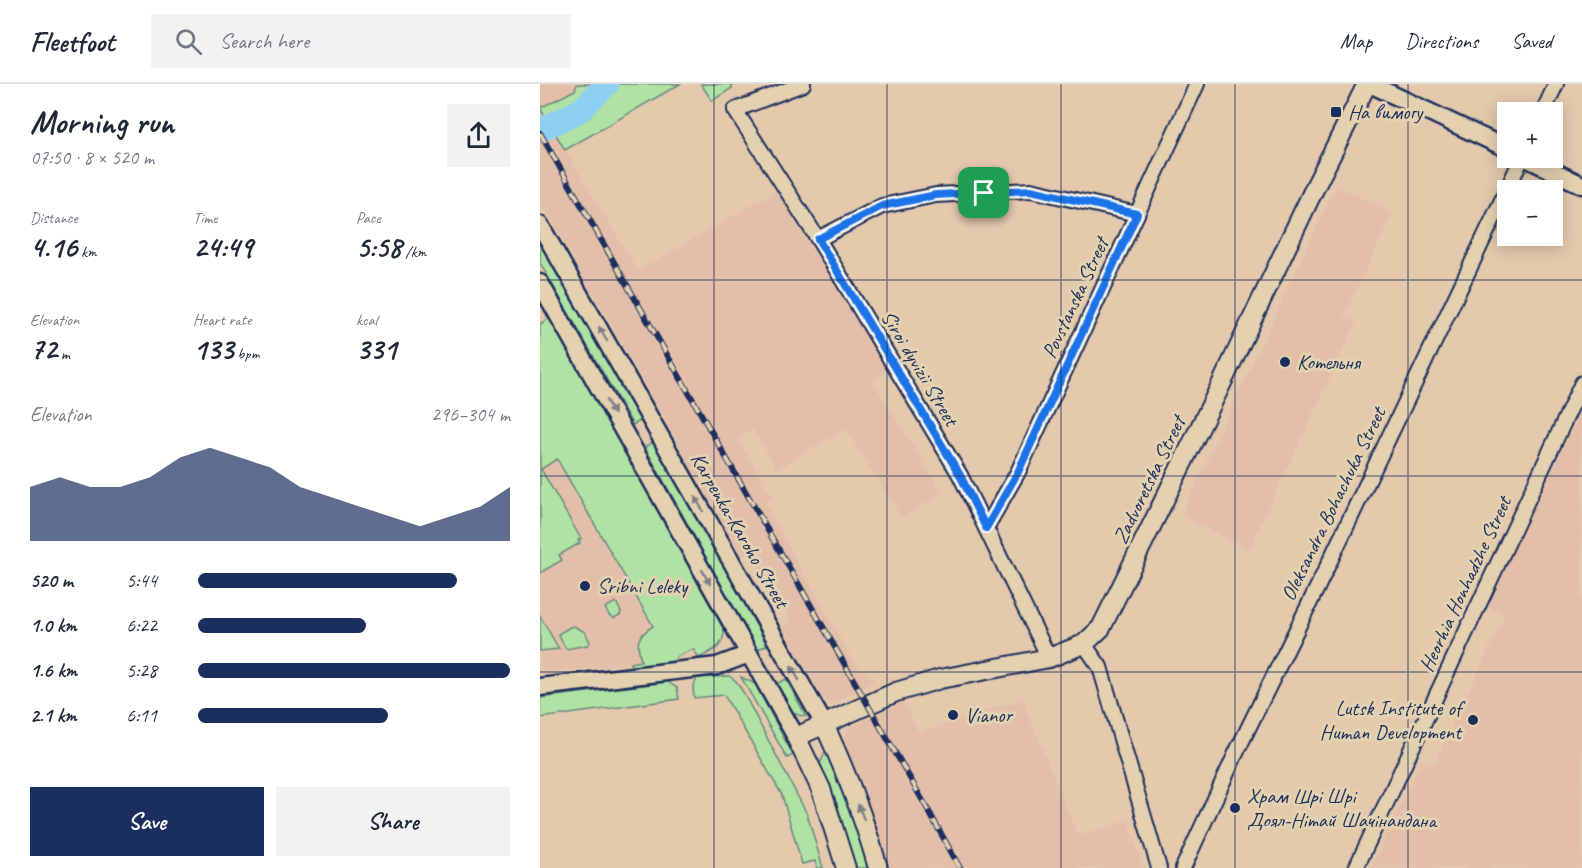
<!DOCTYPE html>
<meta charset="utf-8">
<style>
:root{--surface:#fff;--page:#f2f2f3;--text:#1f2937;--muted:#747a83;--line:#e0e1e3;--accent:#1b2f5e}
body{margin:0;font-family:Caveat,sans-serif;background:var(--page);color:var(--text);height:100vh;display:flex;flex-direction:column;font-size:22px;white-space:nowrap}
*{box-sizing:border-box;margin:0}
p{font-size:20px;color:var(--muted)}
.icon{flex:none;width:33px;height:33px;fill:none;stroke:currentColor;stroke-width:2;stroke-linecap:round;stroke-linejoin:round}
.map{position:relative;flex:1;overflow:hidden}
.panel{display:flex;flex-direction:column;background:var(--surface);width:540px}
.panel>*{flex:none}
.fabs{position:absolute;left:957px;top:18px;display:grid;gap:12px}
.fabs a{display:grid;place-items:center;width:66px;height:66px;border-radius:0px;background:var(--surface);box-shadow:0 3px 15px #0003;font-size:30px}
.pin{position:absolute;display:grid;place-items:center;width:51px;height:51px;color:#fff;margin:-26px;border-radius:12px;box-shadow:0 3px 9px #0006}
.round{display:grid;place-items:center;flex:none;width:63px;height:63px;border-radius:0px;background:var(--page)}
.head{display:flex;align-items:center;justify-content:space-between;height:102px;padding:0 30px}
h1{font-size:33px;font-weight:700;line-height:45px}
.stats{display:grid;grid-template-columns:repeat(3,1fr);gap:9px;height:102px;padding:6px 30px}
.stats div{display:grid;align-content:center}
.stats b{font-size:30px;font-weight:700}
.stats small{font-size:16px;font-weight:400}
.stats p{font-size:16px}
.chart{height:168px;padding:12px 30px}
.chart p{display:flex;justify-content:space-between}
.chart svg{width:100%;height:108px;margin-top:6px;fill:var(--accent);opacity:.7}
.button{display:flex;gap:12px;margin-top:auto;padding:12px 30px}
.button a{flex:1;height:69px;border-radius:0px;background:var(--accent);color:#fff;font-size:24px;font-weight:700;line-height:69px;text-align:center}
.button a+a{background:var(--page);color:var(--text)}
ul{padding:0 30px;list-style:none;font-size:20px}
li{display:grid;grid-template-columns:96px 72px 1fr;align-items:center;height:45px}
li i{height:15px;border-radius:8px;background:var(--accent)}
header{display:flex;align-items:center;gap:36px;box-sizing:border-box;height:84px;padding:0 30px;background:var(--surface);border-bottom:2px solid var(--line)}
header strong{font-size:28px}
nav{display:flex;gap:33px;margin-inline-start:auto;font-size:21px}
.search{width:420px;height:54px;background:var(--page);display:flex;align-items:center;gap:15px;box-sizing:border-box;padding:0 21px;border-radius:0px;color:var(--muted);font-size:22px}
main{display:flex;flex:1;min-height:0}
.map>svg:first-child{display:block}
.built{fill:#e3bfa9}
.green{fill:#b0e2a3;stroke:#668880;stroke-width:1.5}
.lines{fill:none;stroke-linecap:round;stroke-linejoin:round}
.river{stroke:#8dd0ef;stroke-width:24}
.minor-casing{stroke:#1b2f5e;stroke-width:18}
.tertiary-casing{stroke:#1b2f5e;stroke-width:21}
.secondary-casing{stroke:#1b2f5e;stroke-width:22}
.minor{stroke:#e4d1af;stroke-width:14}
.tertiary{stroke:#e4d1af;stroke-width:16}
.secondary{stroke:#e4d1af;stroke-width:18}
.rail-casing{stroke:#1b2f5e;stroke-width:6}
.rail{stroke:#e4d1af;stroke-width:4;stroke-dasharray:11;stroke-linecap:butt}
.oneway{fill:#808086}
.route-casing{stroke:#fff;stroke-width:12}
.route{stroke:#1a73e8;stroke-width:8}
.grid{fill:none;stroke:#1b2f5e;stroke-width:1.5;stroke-opacity:0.55}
.poi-dot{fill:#1b2f5e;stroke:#e4d1af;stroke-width:2}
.labels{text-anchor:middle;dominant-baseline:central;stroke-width:6;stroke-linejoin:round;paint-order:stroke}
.poi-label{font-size:21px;fill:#1b2f5e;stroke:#e4d1af;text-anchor:start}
.street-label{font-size:21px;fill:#1b2f5e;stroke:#e4d1af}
</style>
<header>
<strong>Fleetfoot</strong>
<div class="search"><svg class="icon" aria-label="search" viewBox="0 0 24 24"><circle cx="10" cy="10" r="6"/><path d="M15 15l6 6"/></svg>Search here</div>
<nav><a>Map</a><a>Directions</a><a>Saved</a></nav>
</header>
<main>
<section class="panel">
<div class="head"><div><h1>Morning run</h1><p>07:50 · 8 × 520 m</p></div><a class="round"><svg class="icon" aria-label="share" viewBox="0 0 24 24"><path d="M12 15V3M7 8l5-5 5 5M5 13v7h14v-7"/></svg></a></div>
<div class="stats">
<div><p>Distance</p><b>4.16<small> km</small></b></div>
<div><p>Time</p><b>24:49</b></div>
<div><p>Pace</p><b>5:58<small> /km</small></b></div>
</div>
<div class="stats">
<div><p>Elevation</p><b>72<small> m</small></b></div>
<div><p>Heart rate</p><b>133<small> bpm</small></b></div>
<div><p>kcal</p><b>331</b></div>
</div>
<div class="chart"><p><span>Elevation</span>296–304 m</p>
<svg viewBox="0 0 160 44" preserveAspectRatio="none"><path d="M0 44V22L10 18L20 22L30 22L40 18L50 10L60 6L70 10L80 14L90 22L100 26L110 30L120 34L130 38L140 34L150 30L160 22V44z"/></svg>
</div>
<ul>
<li><b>520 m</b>5:44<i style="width:83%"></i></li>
<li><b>1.0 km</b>6:22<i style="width:54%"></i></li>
<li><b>1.6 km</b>5:28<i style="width:100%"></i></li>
<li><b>2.1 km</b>6:11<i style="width:61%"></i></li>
</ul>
<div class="button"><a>Save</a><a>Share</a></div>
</section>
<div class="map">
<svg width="1042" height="784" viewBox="0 0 1042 784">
<rect width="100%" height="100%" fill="#e4c9ac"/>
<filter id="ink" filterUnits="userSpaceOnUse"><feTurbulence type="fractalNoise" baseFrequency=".0167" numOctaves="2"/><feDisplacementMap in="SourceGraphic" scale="12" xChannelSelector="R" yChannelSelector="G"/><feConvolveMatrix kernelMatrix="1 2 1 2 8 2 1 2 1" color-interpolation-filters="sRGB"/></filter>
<g filter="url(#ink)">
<g class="built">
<polygon points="0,0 37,0 35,6 0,25 98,187 236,107 348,287 332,297 402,409 362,434 306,345 237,385 213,345 197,354 232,413 224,418 312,576 335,597 293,620 283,615 242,543 251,537 211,467 202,472 0,116"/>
<polygon points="796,102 853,129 804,232 816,238 709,465 641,432"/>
<polygon points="1042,325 1042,784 830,784 882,676 894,681 965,531 947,522"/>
<polygon points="0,345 128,567 125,574 0,590"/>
<polygon points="482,615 538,752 588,736 603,784 348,784 336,741 304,657 308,644 363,618 379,649"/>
</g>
<g class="green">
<polygon points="37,0 140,0 25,66 0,24 35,6"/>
<polygon points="161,0 191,0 192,4 172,17"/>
<polygon points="0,157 102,336 93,341 0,179"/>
<path d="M10,234L184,546C184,564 173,566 159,574L153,565L138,572L134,577L91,583L90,579L101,577C96,557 96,553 113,542L17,375L1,385L41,455L38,456L40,459L19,471L22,476L0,489V240Z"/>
<polygon points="115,357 227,561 217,566 105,363"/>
<polygon points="76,518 81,528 80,531 74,534 69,531 65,524"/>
<polygon points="0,532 19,565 0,567"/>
<polygon points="34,542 45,548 50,558 47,561 26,565 18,550 30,543"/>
<polygon points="189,592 196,597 203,608 267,730 283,784 277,784 275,777 262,780 242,711 184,611 154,614 153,604 157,594"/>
<polygon points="201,593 215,600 253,671 247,674"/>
<path d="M246,595L266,632C248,632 244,614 236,600Z"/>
<polygon points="128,598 137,604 139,615 0,634 0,614"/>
<polygon points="286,666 308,715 329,784 315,784 298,723 280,680"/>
</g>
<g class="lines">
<polyline class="river" points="0,46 41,26 67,0"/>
<g class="minor-casing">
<g id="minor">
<polyline points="263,0 195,26 278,155 420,391 509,574"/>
<polyline points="1003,28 1016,0"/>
<polyline points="278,155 342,122 396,111 491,106 597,130"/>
<polyline points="446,444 478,388 657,0"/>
<polyline points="544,560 560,583 619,784"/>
<polyline points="643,784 697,667 778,502 982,74"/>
<polyline points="816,784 1042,299"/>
</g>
</g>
<g class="tertiary-casing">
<g id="tertiary">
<polyline points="830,0 968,65"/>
<polyline points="986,74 1042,101"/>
<polyline points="0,141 284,640"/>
<polyline points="0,199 256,653"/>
<polyline points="0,603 177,582 209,570"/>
</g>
</g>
<g class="secondary-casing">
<g id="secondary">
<path d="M284,640C306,688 324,733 338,784"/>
<polyline points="306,784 281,705 256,653 356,608 400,595 509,574 544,560 561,544 678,307 776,101 827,0"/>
</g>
</g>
<use href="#minor" class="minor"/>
<use href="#tertiary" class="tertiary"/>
<use href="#secondary" class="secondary"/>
<g class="rail-casing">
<polyline id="rail" points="0,49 387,724 420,784"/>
</g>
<use href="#rail" class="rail"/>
</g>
<defs><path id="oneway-solid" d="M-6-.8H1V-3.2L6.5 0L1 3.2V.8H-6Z" transform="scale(1.5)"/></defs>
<g class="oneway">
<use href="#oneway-solid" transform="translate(63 250) rotate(-120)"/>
<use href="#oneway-solid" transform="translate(70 323) rotate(60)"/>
<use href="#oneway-solid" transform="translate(159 420) rotate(-120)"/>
<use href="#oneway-solid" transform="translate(166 493) rotate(61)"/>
<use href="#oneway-solid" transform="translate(255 589) rotate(-120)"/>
<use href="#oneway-solid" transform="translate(321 728) rotate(-111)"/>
</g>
</g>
<g class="lines" filter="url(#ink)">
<g class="route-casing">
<polygon id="route" points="491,106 597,130 478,388 446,444 420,391 278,155 342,122 396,111"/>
</g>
<use href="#route" class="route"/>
</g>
<path class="grid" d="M174,0V784M347,0V784M521,0V784M695,0V784M868,0V784M0,196H1042M0,392H1042M0,588H1042"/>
<g class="poi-dot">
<rect x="790" y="22" width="12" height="12" rx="3"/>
<circle cx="745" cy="278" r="6"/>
<circle cx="45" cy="502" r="6"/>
<circle cx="413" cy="631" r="6"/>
<circle cx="933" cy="636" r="6"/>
<circle cx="695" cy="724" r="6"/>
</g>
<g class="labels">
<g class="poi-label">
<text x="808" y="28">На вимогу</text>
<text x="757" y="278">Котельня</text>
<text x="57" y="502">Sribni Leleky</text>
<text x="921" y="624" text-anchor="end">Lutsk Institute of<tspan x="921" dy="24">Human Development</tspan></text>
<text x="425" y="631">Vianor</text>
<text x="707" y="712">Храм Шрі Шрі<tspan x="707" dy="24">Доял-Нітай Шачінандана</tspan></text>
</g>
<g class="street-label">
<text transform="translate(535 214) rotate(-65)">Povstanska Street</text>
<text transform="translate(380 284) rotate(59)">Siroi dyvizii Street</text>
<text transform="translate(609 396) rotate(-64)">Zadvoretska Street</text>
<text transform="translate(793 420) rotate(-64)">Oleksandra Bohachuka Street</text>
<text transform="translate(200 446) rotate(60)">Karpenka-Karoho Street</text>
<text transform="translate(925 500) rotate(-65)">Heorhia Honhadzhe Street</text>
</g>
</g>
</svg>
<div class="fabs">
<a>+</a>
<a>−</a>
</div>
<div class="pin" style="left:444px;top:109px;background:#1e9e55"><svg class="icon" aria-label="arrive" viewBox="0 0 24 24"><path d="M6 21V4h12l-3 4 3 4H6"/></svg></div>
</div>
</main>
